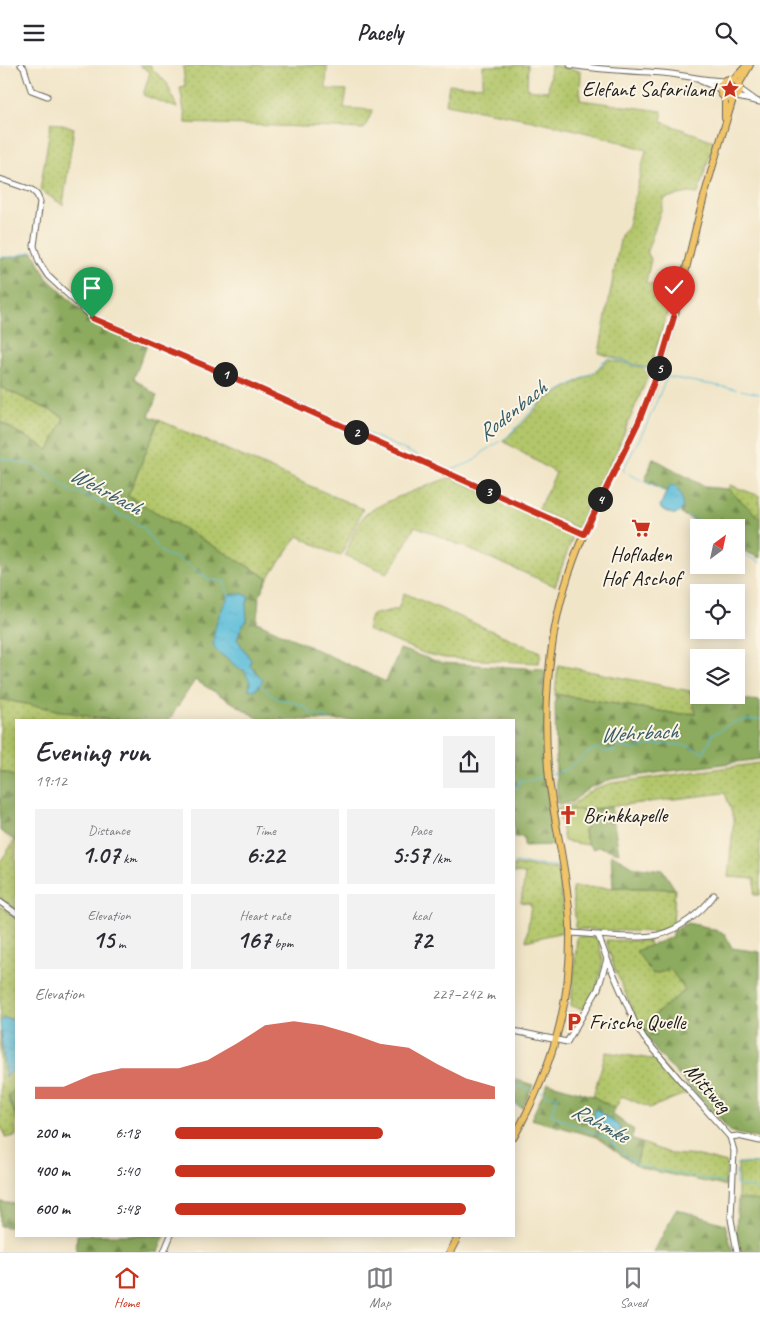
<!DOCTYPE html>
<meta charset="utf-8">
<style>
:root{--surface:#fff;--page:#f2f2f3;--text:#2b2b33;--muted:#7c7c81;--line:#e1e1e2;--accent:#c8321e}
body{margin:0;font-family:Caveat,sans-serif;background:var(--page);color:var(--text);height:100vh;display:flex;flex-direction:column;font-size:19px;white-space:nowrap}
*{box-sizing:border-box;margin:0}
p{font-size:16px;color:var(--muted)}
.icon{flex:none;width:28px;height:28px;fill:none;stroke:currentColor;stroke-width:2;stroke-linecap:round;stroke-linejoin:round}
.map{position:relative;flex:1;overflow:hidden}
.details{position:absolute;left:15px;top:654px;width:500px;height:518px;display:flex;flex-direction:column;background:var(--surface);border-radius:0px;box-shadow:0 2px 12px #0003}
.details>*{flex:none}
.needle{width:32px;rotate:33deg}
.fabs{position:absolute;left:690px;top:454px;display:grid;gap:10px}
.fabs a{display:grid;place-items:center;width:55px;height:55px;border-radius:0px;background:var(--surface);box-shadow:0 2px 12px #0003;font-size:25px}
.pin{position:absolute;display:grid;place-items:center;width:42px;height:42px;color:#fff;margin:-51px -21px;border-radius:50% 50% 50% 0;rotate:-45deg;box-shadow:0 0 5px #0007}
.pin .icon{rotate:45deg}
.km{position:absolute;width:25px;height:25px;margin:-12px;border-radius:50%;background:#222;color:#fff;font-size:14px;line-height:25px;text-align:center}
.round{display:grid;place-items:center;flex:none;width:52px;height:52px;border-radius:0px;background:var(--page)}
.summary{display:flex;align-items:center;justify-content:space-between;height:85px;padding:0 20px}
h1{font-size:28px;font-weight:700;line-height:38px}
.metrics{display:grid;grid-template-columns:repeat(3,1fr);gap:8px;height:85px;padding:5px 20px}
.metrics div{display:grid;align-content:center;border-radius:0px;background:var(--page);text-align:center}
.metrics b{font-size:25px;font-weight:700}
.metrics small{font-size:14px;font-weight:400}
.metrics p{font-size:14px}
.chart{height:140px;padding:10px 20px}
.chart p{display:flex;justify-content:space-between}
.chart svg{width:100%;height:90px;margin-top:5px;fill:var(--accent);opacity:.7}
ul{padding:0 20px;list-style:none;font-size:16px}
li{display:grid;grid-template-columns:80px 60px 1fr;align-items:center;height:38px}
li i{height:12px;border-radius:6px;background:var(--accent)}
header{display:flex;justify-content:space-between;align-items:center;height:65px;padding:0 20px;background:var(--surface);font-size:22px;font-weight:700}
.menu{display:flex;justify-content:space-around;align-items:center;height:70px;border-top:1px solid var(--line);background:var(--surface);font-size:14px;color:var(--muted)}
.menu a{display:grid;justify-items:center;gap:2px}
.menu .selected{color:var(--accent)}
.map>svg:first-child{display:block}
.grass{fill:url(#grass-dots);stroke:#677143}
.forest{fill:url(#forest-firs);stroke:#54643d}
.green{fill:#b2c66a;stroke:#677143}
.water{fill:url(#water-ripples);stroke:#3c6c7b}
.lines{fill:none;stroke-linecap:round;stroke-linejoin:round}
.stream{stroke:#5bbdda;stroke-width:1}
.minor-casing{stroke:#676258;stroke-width:7}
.major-casing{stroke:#676258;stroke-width:8}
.minor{stroke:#fff;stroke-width:5}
.major{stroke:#f0c469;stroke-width:6}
.route-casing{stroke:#fff;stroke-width:10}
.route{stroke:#c8321e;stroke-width:6}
.labels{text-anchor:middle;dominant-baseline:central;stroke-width:4;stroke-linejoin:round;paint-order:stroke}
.poi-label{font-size:21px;fill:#1c1c1c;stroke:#fcf5e5;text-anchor:start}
.street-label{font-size:21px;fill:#1c1c1c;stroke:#fcf5e5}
.water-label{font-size:22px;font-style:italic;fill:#355c68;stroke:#fcf5e5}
</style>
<header><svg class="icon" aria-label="menu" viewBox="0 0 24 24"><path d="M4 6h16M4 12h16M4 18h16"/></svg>Pacely<svg class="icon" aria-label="search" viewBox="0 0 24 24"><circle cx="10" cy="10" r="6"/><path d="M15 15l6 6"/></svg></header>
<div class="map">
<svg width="760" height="1187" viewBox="0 0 760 1187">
<defs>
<pattern id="grass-dots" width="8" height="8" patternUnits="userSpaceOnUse" patternTransform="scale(1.25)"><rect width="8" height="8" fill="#b2c66a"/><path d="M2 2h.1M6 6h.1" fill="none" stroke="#98aa5b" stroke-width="1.8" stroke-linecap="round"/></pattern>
<pattern id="forest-firs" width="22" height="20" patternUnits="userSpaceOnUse" patternTransform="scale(1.25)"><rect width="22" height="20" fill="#8dab5e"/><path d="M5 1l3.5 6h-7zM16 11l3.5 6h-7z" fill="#728a4d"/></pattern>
<pattern id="water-ripples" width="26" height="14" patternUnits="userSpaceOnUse" patternTransform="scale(1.25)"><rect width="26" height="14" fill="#5bbdda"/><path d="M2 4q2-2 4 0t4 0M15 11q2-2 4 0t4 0" fill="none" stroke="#4fa2ba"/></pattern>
</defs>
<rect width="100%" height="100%" fill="#fcf5e5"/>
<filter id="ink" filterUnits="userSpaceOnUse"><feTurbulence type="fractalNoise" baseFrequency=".02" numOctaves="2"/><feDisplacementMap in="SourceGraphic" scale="10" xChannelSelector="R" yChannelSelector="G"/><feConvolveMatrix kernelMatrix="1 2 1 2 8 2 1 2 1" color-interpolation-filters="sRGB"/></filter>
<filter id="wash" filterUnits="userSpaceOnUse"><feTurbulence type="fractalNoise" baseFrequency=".0096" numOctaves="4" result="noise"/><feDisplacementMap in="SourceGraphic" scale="20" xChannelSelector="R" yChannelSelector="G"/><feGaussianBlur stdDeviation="1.12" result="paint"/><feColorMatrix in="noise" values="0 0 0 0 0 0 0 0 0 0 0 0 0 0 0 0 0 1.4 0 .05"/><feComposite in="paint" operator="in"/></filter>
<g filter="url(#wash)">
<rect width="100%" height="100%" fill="#f1e5c8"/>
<g class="grass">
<polygon points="139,0 151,0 151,3 167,18 177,43 143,30 150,7"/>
<polygon points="194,0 327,0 326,24 347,25 344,43 373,45 364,64 186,58 180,23 185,22 183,2"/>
<path d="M528,0L527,24L548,26L551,0L581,6L580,35L662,46V57L714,76L698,129L689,128L665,133L647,187L651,194L646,218L674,225L650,304L599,288L621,170L627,164L646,85C580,63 513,51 446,39L449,19L472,21L483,20V1Z"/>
<circle cx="731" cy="24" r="7"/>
<polygon points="51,57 74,63 63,140 40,125"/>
<polygon points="607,294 643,303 648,311 616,387 579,462 577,463 538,445 556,408 503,376 522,359 542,337 598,305"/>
<polygon points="0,322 65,352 49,385 0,357"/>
<polygon points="159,355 363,444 341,490 336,490 298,471 268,513 128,431"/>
<path d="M448,413H453L574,468L555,521L415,461L397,495L387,508L345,490C350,478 355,462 364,451C374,439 430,420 448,413Z"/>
<polygon points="730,420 760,431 760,453 728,424"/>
<polygon points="404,528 541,587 539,598 445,593 426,589 367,565 371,550 398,544"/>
<polygon points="558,600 690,626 696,648 678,649 555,629"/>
<polygon points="0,634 108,655 16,655 16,712 0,706"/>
<polygon points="760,698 760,830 754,830 755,814 728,812 734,754 725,728 581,745 568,744 566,741 573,739 593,724 612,718"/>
<polygon points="15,775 16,776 16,844 0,834 0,797"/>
<polygon points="514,800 558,803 565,864 563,867 526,876 531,839 521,837 525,809 514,808"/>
<polygon points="572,822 675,824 673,861 657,867 576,864"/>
<polygon points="0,841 16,852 16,955 4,953 0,957"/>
<polygon points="577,871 595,872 598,875 603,895 597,923 584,944 571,941"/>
<polygon points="606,875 649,876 650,881 637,887 653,909 671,905 686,925 640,962 613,900"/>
<polygon points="0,967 5,1012 16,1003 16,1022 8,1032 16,1052 16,1071 5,1073 4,1066 0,1063"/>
<polygon points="606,987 658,995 687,1028 650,1043 622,1031 615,1044 593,1031"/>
<polygon points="642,1078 672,1089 700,1091 727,1098 725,1121 645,1104 635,1100"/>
<polygon points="738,1098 760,1099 760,1136 738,1134"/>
</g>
<g class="forest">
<path d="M33,187L47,213L91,255L147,280L134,313L157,331L149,351L159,355L128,431L268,513L259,532L257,557L386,617L400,584L442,598L542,604L545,606C542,665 549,722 556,780L524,781V772H514V655H261L195,615L169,655H108L0,634V357L49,385L64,352L0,322V193L16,192Z"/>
<polygon points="653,393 705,422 728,424 760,453 760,493 736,483 736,462 708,462 681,449 683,442 668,423 667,427 645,416"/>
<polygon points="690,626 699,628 699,630 760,636 760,694 612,714 589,723 572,737 558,740 556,712 555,629 678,649 696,648"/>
<polygon points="0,706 16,712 16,776 0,766"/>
<path d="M611,742L619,788L599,782L592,784C579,769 588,758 581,745Z"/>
<polygon points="611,789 632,801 663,805 675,824 613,822"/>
<polygon points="687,858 707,862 725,869 732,883 760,887 760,1074 731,1067 656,986 640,962 685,925 671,905 653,909 636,886 672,872 672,867"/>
<polygon points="514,1014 533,1020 523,1043 514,1039"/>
<polygon points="548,1018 593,1031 615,1044 612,1049 634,1065 631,1074 642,1078 635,1100 596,1072 531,1054"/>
<polygon points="16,1022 16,1052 8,1032"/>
<polygon points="738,1134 760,1136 760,1187 741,1187 736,1167"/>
<polygon points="0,1137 16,1139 16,1163 0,1161"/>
<polygon points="676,1144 725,1159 733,1187 654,1187"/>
<polygon points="77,1170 165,1170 158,1187 76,1187"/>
</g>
<polygon class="green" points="566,741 568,744 581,745 585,751 587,763 583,766 588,780 564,776 558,743"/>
<g class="water">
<path d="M673,420C680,425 684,436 682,445L677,449H672L661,444L660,441L668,423Z"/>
<path d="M231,529H244L249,532L246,541L247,555L241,563L237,574L251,595L250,601L263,615L257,624L249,625L250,617L244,605L237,604C232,594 222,592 216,585C207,574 223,538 231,529Z"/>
<polygon points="4,953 16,955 16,1003 5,1012 0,957"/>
<polygon points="596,1044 620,1062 620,1068 618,1069 606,1060 594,1054 594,1045"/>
</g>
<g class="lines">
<g class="stream">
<polyline points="41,191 53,213"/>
<polyline points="0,192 11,192 33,186"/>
<polyline points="615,294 654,306"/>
<polyline points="198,295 337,355"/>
<polyline points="662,309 667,312 736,324"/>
<polyline points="741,325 760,329"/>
<path d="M344,358L450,405C461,401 475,398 482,388L507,372L541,336L597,305L603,296L611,293"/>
<path d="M0,393L33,400L49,409L73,428L77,427C91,434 108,438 118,450L129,452L136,460L144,463C145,466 160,486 163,488C167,492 172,491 177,493C187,499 197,506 207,512L208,515L224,516L229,532"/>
<polyline points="625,407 623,405 647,359 667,312"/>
<polyline points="629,409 663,426"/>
<polyline points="686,451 714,462"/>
<polyline points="736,486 760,497"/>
<path d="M260,619C265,624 269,630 276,633C284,636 292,634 299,641L303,640L312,650H319L330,655"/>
<path d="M550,709L566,705L587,688L597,683L605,687L617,685L619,681L633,685C642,679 676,678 688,681C693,682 698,685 703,687L705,686L706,680L710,677L712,669C721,666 730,657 739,656C746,654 753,656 760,654"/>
<polyline points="514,721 517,722 520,715 534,715 536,713 546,710"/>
<polyline points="514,798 557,801"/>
<polyline points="514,1020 534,1025"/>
<polyline points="540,1027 548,1031 558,1031 551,1050 606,1073 630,1094 644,1102 725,1118"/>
<polyline points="514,1039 520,1040"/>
<polyline points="736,1099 760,1099"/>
<polyline points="736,1105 736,1120 760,1125"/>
</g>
</g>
</g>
<g filter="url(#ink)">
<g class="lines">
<g class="minor-casing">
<g id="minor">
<polyline points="21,0 24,3 31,25 47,31"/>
<path d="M570,0C601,5 632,6 662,8C683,10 703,15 724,16"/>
<polyline points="701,16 720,24"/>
<polyline points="741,25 755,35"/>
<polyline points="737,32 760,37"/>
<polyline points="0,114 32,125 37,130 40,137 34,181 39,197 48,211 93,253 253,321 584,469"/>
<polyline points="0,837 16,848"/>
<path d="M570,868C595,869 634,875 658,870C679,865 702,847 714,830"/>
<polyline points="598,870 607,894 635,958 644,973 691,1028 730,1072 734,1086 731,1154 737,1187"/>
<polyline points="514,966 567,977 598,924 607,894"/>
<polyline points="730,1072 738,1071 760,1076"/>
<polyline points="164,1187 171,1170"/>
</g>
</g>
<g class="major-casing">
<g id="major">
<circle cx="730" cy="24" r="10"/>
<polyline points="734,14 747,0"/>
<polyline points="739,19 750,0"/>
<polyline points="725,53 725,33"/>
<path d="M514,1072C552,1003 572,939 570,860C568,810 555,763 549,714C544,666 546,616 554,568C561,527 575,487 593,449C611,410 633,372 649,332C669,281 680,228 693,175C704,127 719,80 733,34"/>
<polyline points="450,1187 459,1170"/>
</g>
</g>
<use href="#minor" class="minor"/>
<use href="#major" class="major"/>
</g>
</g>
<g class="lines" filter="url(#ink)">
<g class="route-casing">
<polyline id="route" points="92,253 253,321 584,469 639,356 658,307 674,252"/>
</g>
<use href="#route" class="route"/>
</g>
<defs>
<g id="sight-bare" transform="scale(1.5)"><path d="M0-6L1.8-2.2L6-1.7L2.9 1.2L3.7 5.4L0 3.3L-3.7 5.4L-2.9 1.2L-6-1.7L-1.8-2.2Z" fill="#c8321e" stroke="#fcf5e5" stroke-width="2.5" paint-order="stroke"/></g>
<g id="supermarket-bare" transform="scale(1.5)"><path d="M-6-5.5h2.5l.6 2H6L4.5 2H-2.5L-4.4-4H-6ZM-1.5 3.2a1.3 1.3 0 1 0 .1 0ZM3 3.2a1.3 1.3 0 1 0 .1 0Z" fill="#c8321e" stroke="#fcf5e5" stroke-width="2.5" paint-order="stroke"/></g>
<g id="church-bare" transform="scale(1.5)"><path d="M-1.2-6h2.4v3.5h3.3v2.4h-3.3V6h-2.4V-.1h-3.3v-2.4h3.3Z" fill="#c8321e" stroke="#fcf5e5" stroke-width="2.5" paint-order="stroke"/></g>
<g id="parking-bare" transform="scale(1.5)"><path d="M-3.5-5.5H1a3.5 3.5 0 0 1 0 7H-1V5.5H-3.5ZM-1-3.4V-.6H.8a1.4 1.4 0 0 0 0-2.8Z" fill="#c8321e" stroke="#fcf5e5" stroke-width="2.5" paint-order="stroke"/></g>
</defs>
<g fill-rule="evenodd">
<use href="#sight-bare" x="730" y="24"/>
<use href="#supermarket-bare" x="641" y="463"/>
<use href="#church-bare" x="568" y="750"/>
<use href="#parking-bare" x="574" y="957"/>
</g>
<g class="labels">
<g class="poi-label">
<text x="715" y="24" text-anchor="end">Elefant Safariland</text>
<text x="641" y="489" text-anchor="middle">Hofladen<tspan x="641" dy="24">Hof Aschof</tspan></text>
<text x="583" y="750">Brinkkapelle</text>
<text x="589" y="957">Frische Quelle</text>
</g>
<g class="street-label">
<text transform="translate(708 1023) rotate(48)">Mittweg</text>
</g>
<g class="water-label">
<text transform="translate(512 346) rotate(-39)">Rodenbach</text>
<text transform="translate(106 426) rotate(28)">Wehrbach</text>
<text transform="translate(639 668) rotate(-3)">Wehrbach</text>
<text transform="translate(600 1058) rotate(28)">Rahmke</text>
</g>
</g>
</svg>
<div class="fabs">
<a><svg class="needle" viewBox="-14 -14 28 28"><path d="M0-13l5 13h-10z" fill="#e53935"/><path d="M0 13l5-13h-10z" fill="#7c7c81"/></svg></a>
<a><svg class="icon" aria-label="locate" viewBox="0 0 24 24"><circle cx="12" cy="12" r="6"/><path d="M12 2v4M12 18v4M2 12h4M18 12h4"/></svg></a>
<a><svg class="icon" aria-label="layers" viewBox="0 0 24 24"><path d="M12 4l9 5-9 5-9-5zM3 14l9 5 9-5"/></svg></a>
</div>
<div class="pin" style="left:92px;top:253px;background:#1e9e55"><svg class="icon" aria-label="arrive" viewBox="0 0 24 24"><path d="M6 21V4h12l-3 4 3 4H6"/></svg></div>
<div class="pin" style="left:674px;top:252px;background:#d93025"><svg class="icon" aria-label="check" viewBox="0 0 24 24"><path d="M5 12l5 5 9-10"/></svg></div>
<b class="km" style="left:225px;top:309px">1</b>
<b class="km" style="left:356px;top:367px">2</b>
<b class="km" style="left:488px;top:426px">3</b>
<b class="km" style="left:600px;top:434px">4</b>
<b class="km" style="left:659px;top:303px">5</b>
<section class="details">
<div class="summary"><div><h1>Evening run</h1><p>19:12</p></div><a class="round"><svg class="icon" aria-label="share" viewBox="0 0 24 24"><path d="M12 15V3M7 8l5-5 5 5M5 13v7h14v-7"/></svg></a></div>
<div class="metrics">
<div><p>Distance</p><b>1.07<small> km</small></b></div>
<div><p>Time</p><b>6:22</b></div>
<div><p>Pace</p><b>5:57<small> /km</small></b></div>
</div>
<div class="metrics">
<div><p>Elevation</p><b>15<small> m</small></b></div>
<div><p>Heart rate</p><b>167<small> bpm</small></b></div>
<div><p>kcal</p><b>72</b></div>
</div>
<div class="chart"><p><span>Elevation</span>227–242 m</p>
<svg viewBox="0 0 160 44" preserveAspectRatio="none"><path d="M0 44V38L10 38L20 32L30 29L40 29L50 29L60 25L70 17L80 8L90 6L100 8L110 12L120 17L130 19L140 27L150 34L160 38V44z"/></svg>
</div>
<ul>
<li><b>200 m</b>6:18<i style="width:65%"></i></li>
<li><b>400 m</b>5:40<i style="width:100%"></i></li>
<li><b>600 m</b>5:48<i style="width:91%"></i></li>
</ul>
</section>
</div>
<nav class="menu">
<a class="selected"><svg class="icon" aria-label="home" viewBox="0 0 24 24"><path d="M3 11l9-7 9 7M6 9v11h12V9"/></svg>Home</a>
<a><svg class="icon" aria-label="map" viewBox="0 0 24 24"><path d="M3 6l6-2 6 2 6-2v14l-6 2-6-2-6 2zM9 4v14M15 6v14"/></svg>Map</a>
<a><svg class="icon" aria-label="saved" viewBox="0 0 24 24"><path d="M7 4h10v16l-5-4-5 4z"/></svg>Saved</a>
</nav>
